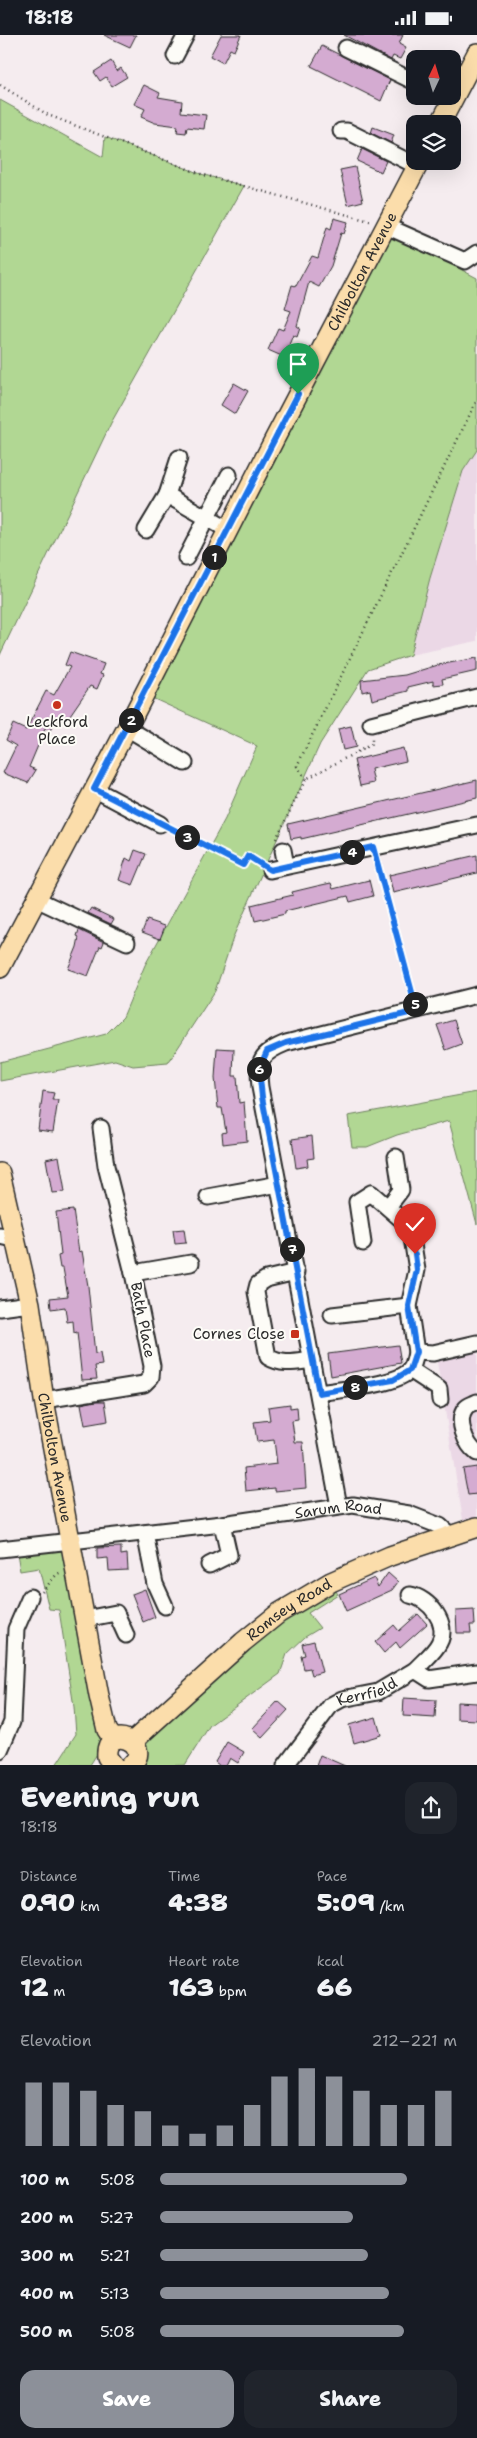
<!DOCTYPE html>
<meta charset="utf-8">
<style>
:root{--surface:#171b24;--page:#20242c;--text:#f1f3f6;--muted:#9ea1a6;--accent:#8c9099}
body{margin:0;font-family:"Shantell Sans",sans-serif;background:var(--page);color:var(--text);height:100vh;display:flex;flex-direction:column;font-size:19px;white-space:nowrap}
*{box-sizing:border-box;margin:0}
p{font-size:16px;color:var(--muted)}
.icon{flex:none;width:28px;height:28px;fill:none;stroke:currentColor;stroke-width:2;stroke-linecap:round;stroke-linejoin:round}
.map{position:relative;height:1730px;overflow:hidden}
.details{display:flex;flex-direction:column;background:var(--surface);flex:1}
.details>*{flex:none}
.needle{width:32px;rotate:4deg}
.tools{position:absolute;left:406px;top:15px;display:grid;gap:10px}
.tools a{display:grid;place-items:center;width:55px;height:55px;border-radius:10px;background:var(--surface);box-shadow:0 5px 20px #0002;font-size:25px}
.pin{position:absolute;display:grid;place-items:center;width:42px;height:42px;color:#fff;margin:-51px -21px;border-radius:50% 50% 50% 0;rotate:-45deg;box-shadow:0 0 5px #0007}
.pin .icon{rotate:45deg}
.km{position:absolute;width:25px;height:25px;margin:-12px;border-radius:50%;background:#222;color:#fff;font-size:14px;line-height:25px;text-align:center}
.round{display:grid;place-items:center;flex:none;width:52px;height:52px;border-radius:15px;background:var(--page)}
.headline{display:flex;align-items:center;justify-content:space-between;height:85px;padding:0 20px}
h1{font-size:28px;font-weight:800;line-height:38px}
.figures{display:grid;grid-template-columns:repeat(3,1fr);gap:8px;height:85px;padding:5px 20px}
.figures div{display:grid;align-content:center}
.figures b{font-size:25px;font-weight:800}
.figures small{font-size:14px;font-weight:400}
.figures p{font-size:14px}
.chart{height:140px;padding:10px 20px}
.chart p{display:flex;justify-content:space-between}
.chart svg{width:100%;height:90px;margin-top:5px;stroke:var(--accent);stroke-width:6}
.primary-button{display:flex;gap:10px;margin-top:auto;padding:10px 20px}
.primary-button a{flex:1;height:58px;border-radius:15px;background:var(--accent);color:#fff;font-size:20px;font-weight:800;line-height:58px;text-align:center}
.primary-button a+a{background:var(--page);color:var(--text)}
ul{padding:0 20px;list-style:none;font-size:16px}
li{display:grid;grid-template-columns:80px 60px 1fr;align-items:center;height:38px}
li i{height:12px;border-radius:6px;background:var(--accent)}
.status{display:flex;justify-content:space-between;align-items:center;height:35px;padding:0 25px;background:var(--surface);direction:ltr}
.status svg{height:14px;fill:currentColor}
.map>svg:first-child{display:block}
.built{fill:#ebd8e6}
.green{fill:#b1d793;stroke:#6e815f}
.building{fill:#d4abd1;stroke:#2b2b2b}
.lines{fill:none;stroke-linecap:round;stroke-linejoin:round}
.minor-casing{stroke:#2b2b2b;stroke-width:19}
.major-casing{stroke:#2b2b2b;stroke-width:22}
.path{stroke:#2b2b2b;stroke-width:2.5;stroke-dasharray:1 4;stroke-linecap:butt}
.minor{stroke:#fdfcf7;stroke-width:15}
.major{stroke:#fbddab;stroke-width:19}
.route-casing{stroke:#fff;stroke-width:10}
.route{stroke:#1a73e8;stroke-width:6}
.poi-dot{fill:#c8321e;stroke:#fdfcf7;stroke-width:2}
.labels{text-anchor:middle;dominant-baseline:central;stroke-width:4;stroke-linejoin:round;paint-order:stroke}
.street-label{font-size:15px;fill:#2b2b2b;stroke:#fdfcf7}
.poi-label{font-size:15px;fill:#2b2b2b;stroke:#fdfcf7}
</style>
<div class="status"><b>18:18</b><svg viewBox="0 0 49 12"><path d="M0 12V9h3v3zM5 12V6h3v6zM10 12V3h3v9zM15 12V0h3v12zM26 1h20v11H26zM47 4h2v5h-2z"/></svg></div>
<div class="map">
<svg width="477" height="1731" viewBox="0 0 477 1731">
<rect width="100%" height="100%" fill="#f5ecef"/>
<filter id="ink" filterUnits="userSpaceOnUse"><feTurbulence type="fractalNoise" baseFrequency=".02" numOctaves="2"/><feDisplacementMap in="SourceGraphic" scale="10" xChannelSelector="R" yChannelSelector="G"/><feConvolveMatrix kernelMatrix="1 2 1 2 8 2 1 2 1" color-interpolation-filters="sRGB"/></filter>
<g filter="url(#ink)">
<g class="built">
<polygon points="477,415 477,606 410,620 430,543 463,436"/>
<polygon points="477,1316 477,1482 463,1485 437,1327"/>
</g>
<g class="green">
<polygon points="0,65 103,122 105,102 201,139 244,151 111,388 0,620"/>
<polygon points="392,198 477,243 477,415 463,436 430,543 410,620 368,634 320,709 234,900 215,956 168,1028 133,1031 115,1025 0,1046 0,1027 106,999 123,982 145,930 225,784 257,711 152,663"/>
<polygon points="477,1057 477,1189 449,1086 397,1100 367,1112 352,1112 348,1081"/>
<polygon points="62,1512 100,1693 100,1714 90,1730 56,1730 76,1699 74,1672 59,1575 49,1574 39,1533 20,1536 17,1518"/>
<polygon points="333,1552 338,1559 308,1578 320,1593 305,1602 287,1619 280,1639 210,1690 185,1730 142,1731 145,1711 174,1678 245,1613"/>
</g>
<g class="building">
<polygon points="104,0 136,0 130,12"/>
<polygon points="221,0 241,0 234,16 230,14 223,28 210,21"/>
<polygon points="344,0 403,0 399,9 406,13 400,24 393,21 391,25"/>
<polygon points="322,11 390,45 381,66 311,31"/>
<polygon points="111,26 117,36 121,33 127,42 112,51 106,42 100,46 94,37"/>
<polygon points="144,50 160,58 158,62 182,66 181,77 206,80 204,94 187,92 186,98 177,97 178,91 155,88 141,82 145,74 134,69"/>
<polygon points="373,92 394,100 391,108 371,98"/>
<polygon points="362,114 386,126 381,137 357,126"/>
<polygon points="355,132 363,166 348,170 340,135"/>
<polygon points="334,183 348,187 344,199 341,198 331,231 319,252 309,247 297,291 300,293 297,302 293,300 284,322 268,315 278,293 283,295 291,276 285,274 292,250 296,251 312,221 318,223 327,192 331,194"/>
<polygon points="234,348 248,356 235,379 221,370"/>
<polygon points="70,617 104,629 100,639 103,640 97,654 90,651 68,683 66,682 62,688 55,684 50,696 45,694 29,732 36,735 28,748 3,738 16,711 6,705 13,689 26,695 46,656 54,660 70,632 65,630"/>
<polygon points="477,623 477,636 442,644 443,649 433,650 433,646 408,652 408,656 372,665 370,655 362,657 361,645 405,640 438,630"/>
<polygon points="351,691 356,712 343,715 338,694"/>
<polygon points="403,713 406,726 371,734 374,748 360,751 354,725"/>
<polygon points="477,745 477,763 301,804 301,802 291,804 288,789"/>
<polygon points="135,815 146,819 133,850 119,845 126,823 131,826"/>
<polygon points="477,820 477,838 393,858 389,840"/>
<polygon points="369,845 373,861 350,867 348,861 285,876 285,879 255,886 251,870 293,860 292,857 317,851 331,848 333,854"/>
<polygon points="91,873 114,884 111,889 88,878"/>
<polygon points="147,885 165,891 160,904 142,897"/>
<polygon points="79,895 104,907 102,912 100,911 88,941 68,934 77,912 79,902 77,901"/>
<polygon points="454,985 462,1009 446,1015 437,990"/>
<polygon points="217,1013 234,1014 233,1041 237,1041 239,1068 244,1067 247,1106 223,1109 222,1098 226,1097 222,1073 218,1073 215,1043"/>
<polygon points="43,1056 54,1058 52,1065 58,1065 53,1097 38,1095"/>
<polygon points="312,1101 314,1123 307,1124 308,1131 296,1133 292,1104"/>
<polygon points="59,1121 65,1157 52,1158 46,1124"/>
<polygon points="73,1175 79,1217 82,1216 88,1251 95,1319 100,1318 102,1330 95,1331 97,1344 82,1345 77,1297 74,1298 73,1286 67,1287 65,1272 51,1274 50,1263 68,1261 63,1233 60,1233 58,1221 61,1220 56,1177"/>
<polygon points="184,1194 186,1208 175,1209 173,1195"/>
<polygon points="398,1310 401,1328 331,1341 328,1319"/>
<polygon points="96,1366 105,1366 108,1386 85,1390 81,1369"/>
<polygon points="290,1369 290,1373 297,1372 298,1385 292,1386 295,1407 303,1407 306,1453 275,1456 275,1453 246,1456 244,1433 277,1429 274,1405 257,1407 254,1387 270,1385 268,1372"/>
<polygon points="477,1432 477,1459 468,1460 463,1434"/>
<polygon points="121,1512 121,1520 127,1519 128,1535 109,1536 108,1523 97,1524 97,1513"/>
<polygon points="388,1538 398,1547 392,1555 346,1576 339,1559 374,1543 378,1552"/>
<polygon points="145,1554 155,1582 143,1587 132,1559"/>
<polygon points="474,1575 475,1590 470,1590 471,1598 457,1598 456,1576"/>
<polygon points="418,1579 427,1589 400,1613 396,1607 384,1618 375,1607 394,1590 399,1596"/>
<polygon points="314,1606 322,1637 312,1640 310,1633 304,1634 301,1621 305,1620 302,1609"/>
<polygon points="404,1663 436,1665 435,1683 403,1681"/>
<polygon points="278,1666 288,1675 262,1703 252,1694"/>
<polygon points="457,1667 477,1668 477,1685 457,1684"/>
<polygon points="376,1682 381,1700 354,1708 349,1690"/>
<polygon points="227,1707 244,1717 238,1728 230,1723 226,1731 220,1731 215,1727"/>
<polygon points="320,1720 345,1731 316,1731"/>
</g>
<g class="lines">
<g class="minor-casing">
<g id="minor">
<polyline points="346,13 415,47"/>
<polyline points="175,21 186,0"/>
<polyline points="341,96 347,96 417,131"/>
<polyline points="386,191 465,226 477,218"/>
<polyline points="167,460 179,423"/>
<polyline points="146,495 167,460 228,495"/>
<polyline points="186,523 229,440"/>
<polyline points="371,689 477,662"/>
<polyline points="127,693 185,728"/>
<polyline points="94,754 160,789"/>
<polyline points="283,815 286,831"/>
<polyline points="270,835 477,790"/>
<polyline points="36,864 127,907"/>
<polyline points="208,1162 279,1149"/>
<polyline points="388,1172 401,1155 396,1122"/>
<polyline points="0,1201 14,1204"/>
<path d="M296,1237L266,1244L258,1249L256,1257L268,1322C283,1331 296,1327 312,1325"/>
<polyline points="133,1238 191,1228"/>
<polyline points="0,1273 30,1269"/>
<polyline points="332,1280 409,1271"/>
<polyline points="416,1317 433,1318 477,1308"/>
<polyline points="410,1335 439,1354 440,1365"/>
<path d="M319,1358C340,1354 396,1351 410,1335C414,1330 415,1323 416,1317L409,1271L417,1235L412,1203L408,1192L401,1184L371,1158L357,1167L363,1208"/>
<polyline points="44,1365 144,1349 151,1342 152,1331 133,1238 106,1131 101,1093"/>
<path d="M477,1367C474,1369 468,1370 466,1373C455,1385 466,1410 477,1418"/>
<path d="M339,1471L260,1052C257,1025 261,1018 286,1008L477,960"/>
<polyline points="145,1498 155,1549 165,1571"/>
<path id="s1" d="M0,1514L222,1489L353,1470L409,1479L440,1491L450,1500"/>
<polyline points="209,1530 229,1520 222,1489"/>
<path d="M410,1560C429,1563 450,1589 439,1608C434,1618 422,1627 415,1635"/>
<polyline points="85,1584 116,1578 126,1600"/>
<polyline points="0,1715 12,1687 16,1594 30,1562"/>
<path id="s2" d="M285,1731L331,1670L342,1664L378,1657L415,1635L429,1644L477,1637"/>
</g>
</g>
<g class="major-casing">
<g id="major">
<polyline points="440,89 477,18"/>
<path id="s3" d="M0,933L127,693L274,405L420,126"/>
<path id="s4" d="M0,1138L30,1269L44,1365L99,1661L107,1695L114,1705"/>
<path id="s5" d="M132,1707L243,1607L279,1578L331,1547L390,1521L477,1492"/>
<path d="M114,1731L107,1722C104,1686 157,1709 130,1731"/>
</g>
</g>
<g class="path">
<polyline points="0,50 48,80 201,139 373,187"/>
<polyline points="306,744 297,731 477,365"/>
<polyline points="170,794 243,830 248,821 259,828"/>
<polyline points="276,804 306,744 372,709 372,701"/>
<polyline points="376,825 413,962"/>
<polyline points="42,1557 57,1539 62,1537"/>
</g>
<use href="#minor" class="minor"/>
<use href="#major" class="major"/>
</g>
</g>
<g class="lines" filter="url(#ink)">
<g class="route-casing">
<polyline id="route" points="298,359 94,754 243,830 248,821 270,835 373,812 417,976 286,1008 267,1016 259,1034 262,1062 319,1358 393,1345 410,1335 416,1317 409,1271 417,1235 415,1219"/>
</g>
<use href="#route" class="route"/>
</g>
<g class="poi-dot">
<circle cx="57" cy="670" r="5"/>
<rect x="290" y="1294" width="10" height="10" rx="2.5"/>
</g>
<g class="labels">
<g class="street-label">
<text stroke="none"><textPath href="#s3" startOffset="785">Chilbolton Avenue</textPath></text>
<text transform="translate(143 1285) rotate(79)">Bath Place</text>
<text stroke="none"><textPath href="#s4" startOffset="290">Chilbolton Avenue</textPath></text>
<text stroke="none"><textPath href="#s1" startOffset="341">Sarum Road</textPath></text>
<text stroke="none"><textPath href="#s5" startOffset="206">Romsey Road</textPath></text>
<text stroke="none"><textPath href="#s2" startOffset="115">Kerrfield</textPath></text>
</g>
<g class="poi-label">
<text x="57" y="687">Leckford<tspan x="57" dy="17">Place</tspan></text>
<text x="285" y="1299" text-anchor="end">Cornes Close</text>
</g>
</g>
</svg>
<div class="tools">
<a><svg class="needle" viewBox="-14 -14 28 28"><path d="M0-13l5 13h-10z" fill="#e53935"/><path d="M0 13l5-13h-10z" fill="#9ea1a6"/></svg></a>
<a><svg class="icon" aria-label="layers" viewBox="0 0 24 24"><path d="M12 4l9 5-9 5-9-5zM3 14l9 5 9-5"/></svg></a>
</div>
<div class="pin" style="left:298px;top:359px;background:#1e9e55"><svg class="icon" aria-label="arrive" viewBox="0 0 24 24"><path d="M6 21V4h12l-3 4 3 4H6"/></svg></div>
<div class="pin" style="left:415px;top:1219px;background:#d93025"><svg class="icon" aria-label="check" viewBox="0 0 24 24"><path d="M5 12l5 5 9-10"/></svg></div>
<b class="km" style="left:214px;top:522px">1</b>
<b class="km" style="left:131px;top:685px">2</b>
<b class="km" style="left:187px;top:802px">3</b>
<b class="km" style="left:352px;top:817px">4</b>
<b class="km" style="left:415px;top:969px">5</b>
<b class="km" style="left:259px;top:1034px">6</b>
<b class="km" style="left:292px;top:1214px">7</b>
<b class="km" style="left:355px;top:1352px">8</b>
</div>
<section class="details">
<div class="headline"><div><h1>Evening run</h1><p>18:18</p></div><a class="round"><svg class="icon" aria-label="share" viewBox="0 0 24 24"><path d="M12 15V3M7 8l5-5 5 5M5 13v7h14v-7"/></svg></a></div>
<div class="figures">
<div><p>Distance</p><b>0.90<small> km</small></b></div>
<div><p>Time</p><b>4:38</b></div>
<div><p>Pace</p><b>5:09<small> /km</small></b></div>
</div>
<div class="figures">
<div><p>Elevation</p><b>12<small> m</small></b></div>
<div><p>Heart rate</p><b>163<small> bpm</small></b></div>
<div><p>kcal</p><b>66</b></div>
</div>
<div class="chart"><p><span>Elevation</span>212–221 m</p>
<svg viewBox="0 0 160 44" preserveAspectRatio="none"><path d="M5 44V13M15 44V13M25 44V17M35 44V24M45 44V27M55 44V34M65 44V38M75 44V34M85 44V24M95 44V10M105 44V6M115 44V10M125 44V17M135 44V24M145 44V24M155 44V17"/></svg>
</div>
<ul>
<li><b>100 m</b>5:08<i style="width:83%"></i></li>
<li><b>200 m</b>5:27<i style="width:65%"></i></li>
<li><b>300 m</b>5:21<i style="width:70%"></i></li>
<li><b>400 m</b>5:13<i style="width:77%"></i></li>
<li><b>500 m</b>5:08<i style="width:82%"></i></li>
</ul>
<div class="primary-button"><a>Save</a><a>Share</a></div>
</section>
